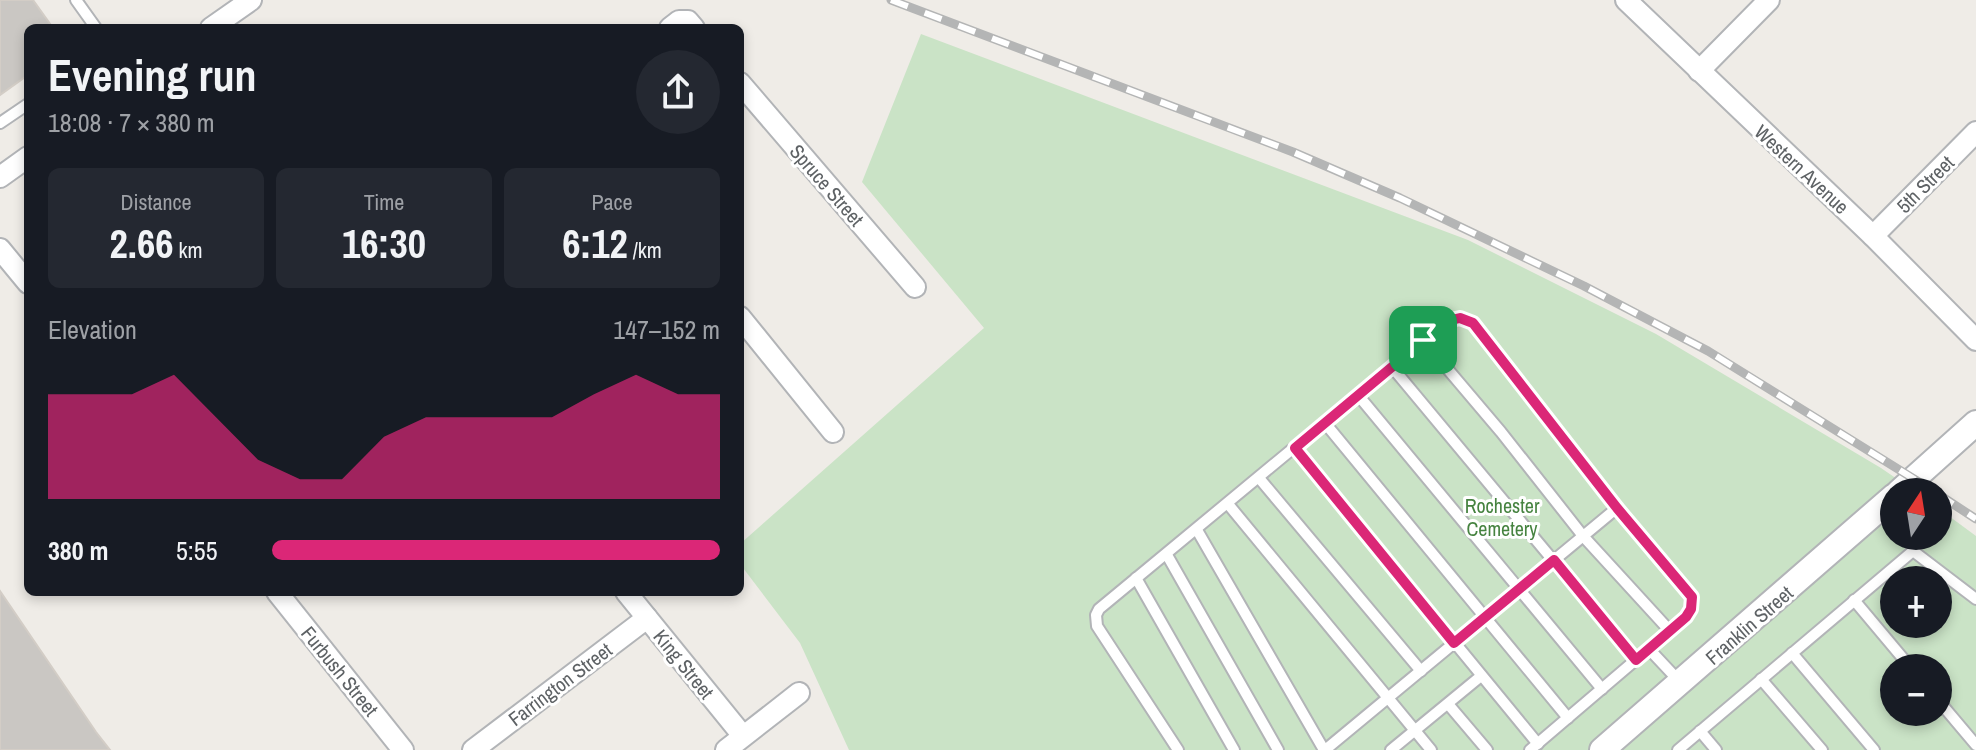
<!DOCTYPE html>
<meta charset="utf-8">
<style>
:root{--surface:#171b24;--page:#242831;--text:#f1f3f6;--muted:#9ea1a6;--accent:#db2777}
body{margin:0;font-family:"Archivo Narrow",sans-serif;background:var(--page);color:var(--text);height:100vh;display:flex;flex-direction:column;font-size:30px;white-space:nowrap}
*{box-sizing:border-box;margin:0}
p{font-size:26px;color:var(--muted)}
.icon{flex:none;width:44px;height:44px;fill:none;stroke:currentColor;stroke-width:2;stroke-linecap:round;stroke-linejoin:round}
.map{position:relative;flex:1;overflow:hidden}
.panel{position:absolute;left:24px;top:24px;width:720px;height:572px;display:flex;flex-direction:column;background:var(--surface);border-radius:12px;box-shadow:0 4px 12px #0003}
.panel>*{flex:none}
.needle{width:52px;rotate:12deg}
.fabs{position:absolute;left:1880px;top:478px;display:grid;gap:16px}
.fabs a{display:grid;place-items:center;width:72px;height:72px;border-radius:50%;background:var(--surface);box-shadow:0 4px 12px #0003;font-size:40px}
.pin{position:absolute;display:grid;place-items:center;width:68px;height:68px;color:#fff;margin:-34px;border-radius:16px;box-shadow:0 4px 12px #0006}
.round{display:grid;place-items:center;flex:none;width:84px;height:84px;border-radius:42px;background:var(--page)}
.headline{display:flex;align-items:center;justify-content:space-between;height:136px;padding:0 24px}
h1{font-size:44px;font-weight:700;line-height:60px}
.stats{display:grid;grid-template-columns:repeat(3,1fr);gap:12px;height:136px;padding:8px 24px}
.stats div{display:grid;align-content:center;border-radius:12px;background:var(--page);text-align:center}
.stats b{font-size:40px;font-weight:700}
.stats small{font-size:22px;font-weight:400}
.stats p{font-size:22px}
.chart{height:224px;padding:16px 24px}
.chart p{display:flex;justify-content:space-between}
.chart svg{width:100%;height:144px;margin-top:8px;fill:var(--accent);opacity:.7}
ul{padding:0 24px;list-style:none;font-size:26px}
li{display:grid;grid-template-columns:128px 96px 1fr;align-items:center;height:60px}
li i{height:20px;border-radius:10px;background:var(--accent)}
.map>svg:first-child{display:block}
.green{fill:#cae3c6;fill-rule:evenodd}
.building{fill:#cac7c3;stroke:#d3cdc6;stroke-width:2}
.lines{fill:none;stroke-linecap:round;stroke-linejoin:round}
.service-casing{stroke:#b2b4b7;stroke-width:14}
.minor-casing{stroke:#b2b4b7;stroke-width:24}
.tertiary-casing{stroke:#b2b4b7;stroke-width:28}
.service{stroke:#fff;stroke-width:10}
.minor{stroke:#fff;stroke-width:20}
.tertiary{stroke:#fff;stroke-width:24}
.rail-casing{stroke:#b4b5b5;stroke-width:9}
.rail{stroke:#fff;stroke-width:6;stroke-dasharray:18;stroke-linecap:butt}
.route-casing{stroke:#fff;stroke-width:16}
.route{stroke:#db2777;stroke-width:10}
.labels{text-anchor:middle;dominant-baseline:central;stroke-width:6;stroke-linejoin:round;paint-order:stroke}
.street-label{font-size:20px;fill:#5e6265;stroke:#fff}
.park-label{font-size:20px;fill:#468340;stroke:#fff}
</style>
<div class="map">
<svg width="1976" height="750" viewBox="0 0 1976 750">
<rect width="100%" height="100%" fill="#efece7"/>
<path class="green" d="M921,34L1468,240L1656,334L1881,468L1916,492H1894V536H1938V508L1976,536V750H849L800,643L740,564V544L984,328L862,182ZM1894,580H1938V624H1894ZM1894,668H1938V712H1894Z"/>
<g class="building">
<polygon points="0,0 33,0 53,28 28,28 28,75 0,95"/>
<polygon points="0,591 96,732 110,750 0,750"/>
</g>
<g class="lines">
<g class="service-casing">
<g id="service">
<polyline points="76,0 96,28"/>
<polyline points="0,123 28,104"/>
<polyline points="1423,340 1501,432 1583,536 1670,631"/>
<polyline points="1392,367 1636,660"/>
<polyline points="1358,395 1602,689"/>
<polyline points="1325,423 1568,718"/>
<polyline points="1295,448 1538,744"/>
<polyline points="1259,478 1421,671"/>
<polyline points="1228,504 1431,750"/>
<polyline points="1197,530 1324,750"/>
<polyline points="1167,555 1278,750"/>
<polyline points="1136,578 1234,750"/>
<polyline points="1854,600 1911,668"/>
<polyline points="1649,649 1680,682"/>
<polyline points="1792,653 1874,750"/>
<polyline points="1761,679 1822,750"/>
<polyline points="1938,700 1976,745"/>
<polyline points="1448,704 1487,750"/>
<polyline points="1700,731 1716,750"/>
<polyline points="1178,750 1097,626 1096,615 1099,609 1447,321 1460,318 1473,323 1617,508 1692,597 1691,609 1686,617 1530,750"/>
<polyline points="1325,750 1617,508"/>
<polyline points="1391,750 1481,676"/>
<polyline points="1678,750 1913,551 1976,599"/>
</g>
</g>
<g class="minor-casing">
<g id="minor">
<polyline points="1626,0 1873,236 1976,340"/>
<polyline points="211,28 251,0"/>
<polyline points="670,28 679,21 688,21 694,28"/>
<polyline points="1699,71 1769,0"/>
<polyline points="740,83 915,287"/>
<polyline points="0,177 28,157"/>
<polyline points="1873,236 1976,132"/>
<polyline points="0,249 28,283"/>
<polyline points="740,317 833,432"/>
<polyline points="277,592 403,750"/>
<polyline points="626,592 743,736"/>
<polyline points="473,750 647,618"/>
<polyline points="726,750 799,693"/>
</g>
</g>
<g class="tertiary-casing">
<g id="tertiary">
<polyline points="1899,492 1976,423"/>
<polyline points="1602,750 1894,496"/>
</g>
</g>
<use href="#service" class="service"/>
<use href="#minor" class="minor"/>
<use href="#tertiary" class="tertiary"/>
<g class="rail-casing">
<g id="rail">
<polyline points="891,0 1293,152 1400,198 1584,286 1708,351 1935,492"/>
<polyline points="1938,494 1976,519"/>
</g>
</g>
<use href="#rail" class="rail"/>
</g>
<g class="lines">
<g class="route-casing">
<polygon id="route" points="1460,318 1473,323 1617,508 1692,597 1691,609 1686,617 1636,660 1554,560 1454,643 1295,448 1447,321"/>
</g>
<use href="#route" class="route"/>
</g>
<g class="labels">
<g class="street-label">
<text transform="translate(1802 169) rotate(43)">Western Avenue</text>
<text transform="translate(1925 184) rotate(-45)">5th Street</text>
<text transform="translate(827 185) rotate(49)">Spruce Street</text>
<text transform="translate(1749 625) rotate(-41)">Franklin Street</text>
<text transform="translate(684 664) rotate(51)">King Street</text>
<text transform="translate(340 671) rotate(51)">Furbush Street</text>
<text transform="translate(560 684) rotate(-37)">Farrington Street</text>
</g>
<g class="park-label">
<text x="1502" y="505">Rochester<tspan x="1502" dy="23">Cemetery</tspan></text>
</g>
</g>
</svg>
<div class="fabs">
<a><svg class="needle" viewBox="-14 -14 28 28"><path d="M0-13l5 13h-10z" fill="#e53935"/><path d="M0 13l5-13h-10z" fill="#9ea1a6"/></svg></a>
<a>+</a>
<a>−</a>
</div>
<div class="pin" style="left:1423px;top:340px;background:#1e9e55"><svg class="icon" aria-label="arrive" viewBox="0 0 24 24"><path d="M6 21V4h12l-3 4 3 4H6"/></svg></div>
<section class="panel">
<div class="headline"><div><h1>Evening run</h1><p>18:08 · 7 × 380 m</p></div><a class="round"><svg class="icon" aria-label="share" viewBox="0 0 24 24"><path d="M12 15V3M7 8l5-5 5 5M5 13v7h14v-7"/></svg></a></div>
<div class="stats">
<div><p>Distance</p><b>2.66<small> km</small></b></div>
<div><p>Time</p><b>16:30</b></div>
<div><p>Pace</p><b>6:12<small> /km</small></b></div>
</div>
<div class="chart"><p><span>Elevation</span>147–152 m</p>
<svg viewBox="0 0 160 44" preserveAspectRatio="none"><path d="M0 44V12L10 12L20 12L30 6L40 19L50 32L60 38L70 38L80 25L90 19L100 19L110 19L120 19L130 12L140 6L150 12L160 12V44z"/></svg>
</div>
<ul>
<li><b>380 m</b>5:55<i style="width:100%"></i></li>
</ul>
</section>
</div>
